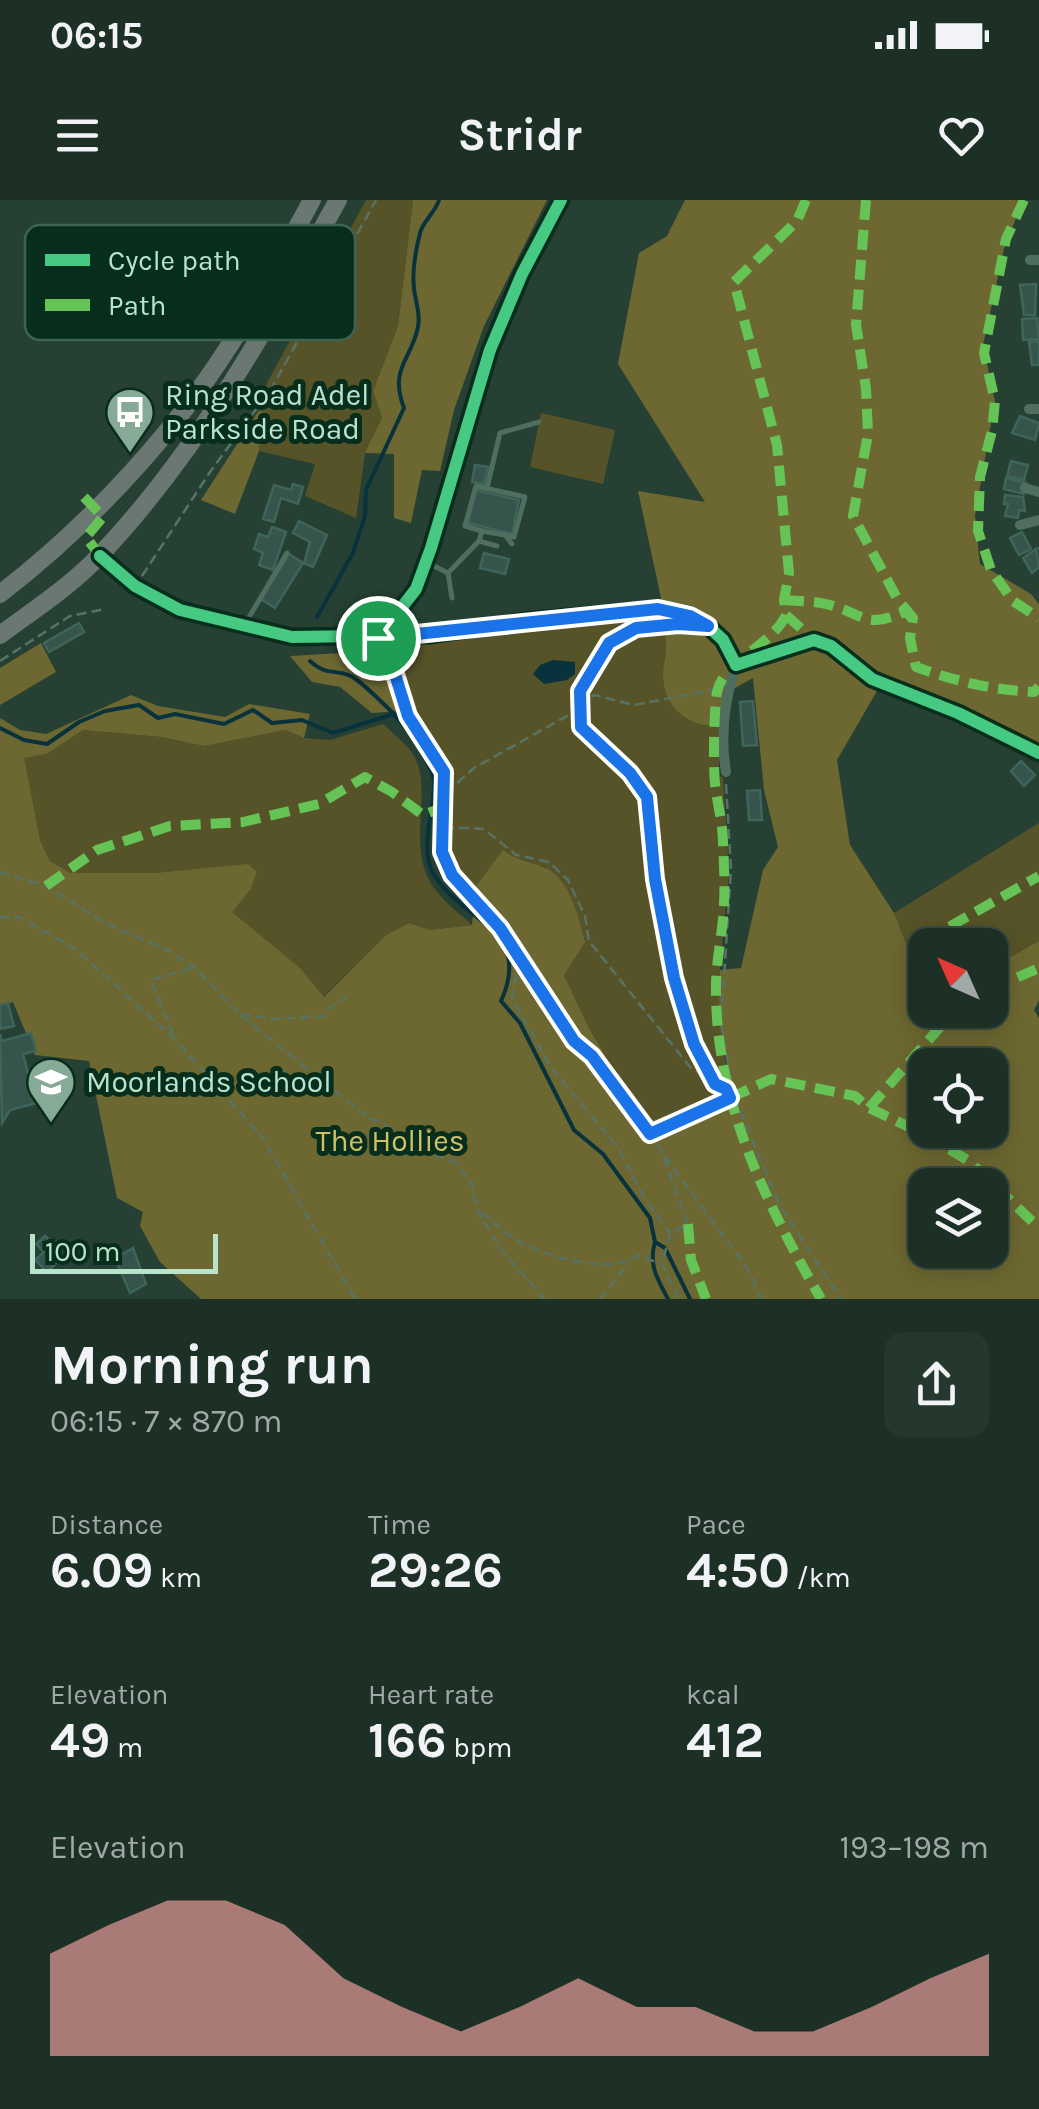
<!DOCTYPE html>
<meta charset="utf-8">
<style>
:root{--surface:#1c3026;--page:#25382e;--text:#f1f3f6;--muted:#a0a9a7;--line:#3a4b43;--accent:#e69b98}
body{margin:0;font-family:Karla,sans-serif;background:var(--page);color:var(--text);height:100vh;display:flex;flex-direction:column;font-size:38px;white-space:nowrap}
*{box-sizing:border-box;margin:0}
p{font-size:32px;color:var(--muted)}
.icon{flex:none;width:55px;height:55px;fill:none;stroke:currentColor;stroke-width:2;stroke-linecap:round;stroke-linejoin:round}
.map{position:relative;height:1099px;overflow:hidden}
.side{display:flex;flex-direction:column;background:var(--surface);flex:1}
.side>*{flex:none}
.needle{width:65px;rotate:315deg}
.controls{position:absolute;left:908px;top:728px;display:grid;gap:20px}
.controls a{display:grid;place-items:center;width:100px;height:100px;border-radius:20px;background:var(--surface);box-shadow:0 5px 25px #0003,0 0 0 2px var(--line);font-size:50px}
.scale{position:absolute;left:30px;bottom:25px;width:188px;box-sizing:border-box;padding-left:10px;border:5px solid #bae3cc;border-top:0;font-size:28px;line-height:35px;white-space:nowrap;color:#bae3cc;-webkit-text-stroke:8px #072e1c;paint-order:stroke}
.pin{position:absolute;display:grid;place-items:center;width:85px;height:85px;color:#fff;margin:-42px;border:5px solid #fff;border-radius:50%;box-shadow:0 2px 10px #0007}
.round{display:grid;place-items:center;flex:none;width:105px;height:105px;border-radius:20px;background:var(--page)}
.summary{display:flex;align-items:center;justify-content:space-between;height:170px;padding:0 50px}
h1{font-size:55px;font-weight:700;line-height:75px}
.metrics{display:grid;grid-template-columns:repeat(3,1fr);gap:15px;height:170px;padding:10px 50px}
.metrics div{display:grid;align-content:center}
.metrics b{font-size:50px;font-weight:700}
.metrics small{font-size:28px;font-weight:400}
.metrics p{font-size:28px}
.chart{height:280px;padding:20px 50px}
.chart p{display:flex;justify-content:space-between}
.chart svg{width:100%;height:180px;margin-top:10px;fill:var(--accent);opacity:.7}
.status{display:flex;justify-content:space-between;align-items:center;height:70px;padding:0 50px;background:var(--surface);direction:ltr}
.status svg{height:28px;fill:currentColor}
header{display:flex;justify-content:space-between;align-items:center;height:130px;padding:0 50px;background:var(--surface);font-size:45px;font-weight:700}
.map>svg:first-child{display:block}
.green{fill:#575328}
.forest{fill:#6d6831;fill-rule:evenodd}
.water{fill:#08323c}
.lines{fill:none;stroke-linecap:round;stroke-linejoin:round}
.stream{stroke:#08323c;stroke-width:4}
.building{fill:#36544b;stroke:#3f655a;stroke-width:2.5}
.path{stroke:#587365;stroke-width:2.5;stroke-dasharray:10 5;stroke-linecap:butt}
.service{stroke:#4f6e5f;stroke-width:5}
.minor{stroke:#4f6e5f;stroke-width:10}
.trunk{stroke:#6a7773;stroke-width:18}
.quiet{stroke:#66c356;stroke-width:10;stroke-dasharray:20 10;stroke-linecap:butt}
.cycleway-casing{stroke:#072e1c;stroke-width:19}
.cycleway{stroke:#46c982;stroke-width:12}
.route-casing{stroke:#fff;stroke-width:20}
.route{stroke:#1a73e8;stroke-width:12}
.labels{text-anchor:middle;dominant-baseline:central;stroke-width:10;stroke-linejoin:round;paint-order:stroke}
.poi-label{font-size:30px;fill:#bae3cc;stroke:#072e1c;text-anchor:start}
.park-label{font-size:30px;fill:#d0c167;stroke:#072e1c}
.key{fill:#072e1c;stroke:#3d6451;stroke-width:2.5}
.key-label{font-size:28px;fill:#bae3cc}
</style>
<div class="status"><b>06:15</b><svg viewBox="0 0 49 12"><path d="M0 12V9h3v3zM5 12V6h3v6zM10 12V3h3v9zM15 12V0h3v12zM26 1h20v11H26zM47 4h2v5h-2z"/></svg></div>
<header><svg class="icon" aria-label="menu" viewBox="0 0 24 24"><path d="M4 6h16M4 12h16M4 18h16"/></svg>Stridr<svg class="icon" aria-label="heart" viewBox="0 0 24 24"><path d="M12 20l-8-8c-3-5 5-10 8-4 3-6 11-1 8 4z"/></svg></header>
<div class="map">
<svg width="1039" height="1099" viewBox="0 0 1039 1099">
<rect width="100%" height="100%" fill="#264033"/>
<g class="green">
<polygon points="366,0 413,0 398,126 373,191 382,218 365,254 356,318 305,296 315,264 259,251 264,213 254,207"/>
<polygon points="541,213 615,230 603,284 530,267"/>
<path d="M658,416C660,423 665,431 666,439C668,450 664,461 664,472C663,507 687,529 721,526L718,576L723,577L729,670L720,770L724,854L731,891L645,923L589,828L564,775L546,667L516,660L503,651L476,686C447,663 443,649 448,612C450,598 455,588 451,574C445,550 427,533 415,513C404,493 399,468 391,446Z"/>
<path d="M383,524C393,534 409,545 415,558C431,591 411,634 426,673C434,695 456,710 472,725L430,730L409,723L386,735L323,797L300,768L231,712L250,690L248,665L154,673H71L50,661L40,640L23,558L47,554L83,530L161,537L204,546L286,530L304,538L330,540Z"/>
<polygon points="1039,623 1039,741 990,768 990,745 925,745 925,758 913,760 894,713"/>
</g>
<g class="forest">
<polygon points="413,0 547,0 484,126 454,210 440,271 422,270 411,323 394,318 394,254 365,253 382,218 373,191 398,126"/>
<path d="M685,0H1023L1004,49L983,145L995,201L975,316L980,364L1031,394L1039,404V545L888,478L877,491L837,560L850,645L894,713L913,760L925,758V810H990V768L1039,741V800L1034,810L1039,818V1099H201L160,1062L140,1026L143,1012L117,998L89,861L35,855L13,802L0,806V518L20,530L46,534L131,495L158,506L225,517L249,504L310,514L304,538L286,530L204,546L161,537L83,530L47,554L24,558L40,640L50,661L71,673H154L248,664L257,672L250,690L232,712L300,768L324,797L386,735L409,723L430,730L472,725L476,686L503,650C516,660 526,661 541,666C569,675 578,716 585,742L564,775L589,828L645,923L731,891L719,816L720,770L741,768L763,670L778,647L764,590L753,478L724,494L721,526C688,528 665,509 663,476C663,465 667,454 666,444C666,425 657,419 661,398L638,291L705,302L618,164L639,53L667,36ZM925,865H990V930H925ZM925,985H990V1050H925Z"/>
<polygon points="259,210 264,213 259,251 235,314 201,300"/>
<polygon points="41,443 56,472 0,505 0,468"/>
<polygon points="391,446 413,510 372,513 340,487 312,482 290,456 374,451"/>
</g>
<polygon class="water" points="553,460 575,462 575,474 567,480 544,484 533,474 540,465"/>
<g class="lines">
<g class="stream">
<path d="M317,417L353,353L365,316L366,290L404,208C389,168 411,161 418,127C421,112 415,102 414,88C412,72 416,49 420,33C423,21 435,13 439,0"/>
<path d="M310,461C328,477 333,468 351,476C357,478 392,511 396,517C407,529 434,567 434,582C435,610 419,647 433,673C461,722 534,728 501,801L520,823L574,930L603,954L650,1018L655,1042L665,1048L690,1099"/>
<polyline points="0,528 24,540 47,544 79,522 105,511 139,505 158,518 175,514 224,524 253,510 272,523 302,520 333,533 394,514"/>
<path d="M655,1042C648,1065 658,1080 668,1099"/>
</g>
</g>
<g class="building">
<polygon points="1036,84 1035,115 1024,115 1020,85"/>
<polygon points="1037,118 1039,139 1023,140 1022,119"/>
<polygon points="1039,141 1039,165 1032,165 1029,142"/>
<polygon points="1020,216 1039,223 1035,240 1012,233"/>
<polygon points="1011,261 1028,265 1024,280 1007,276"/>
<polygon points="475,265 488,267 484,284 472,282"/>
<polygon points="1006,278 1026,283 1024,294 1004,289"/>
<polygon points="293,284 303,287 298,304 281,298 274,322 263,319 274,285 291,290"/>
<polygon points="476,290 519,300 512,334 468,323"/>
<polygon points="1005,295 1023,297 1025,311 1019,310 1018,318 1005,316 1008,304 1004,304"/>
<polygon points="299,321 327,335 313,367 304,363 310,342 293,333"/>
<polygon points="272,327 286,332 273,370 259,365 263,353 254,349 259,334 268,337"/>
<polygon points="1022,332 1031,349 1019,355 1010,338"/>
<polygon points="1036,349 1039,367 1032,373 1023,358"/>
<polygon points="484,353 509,359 505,374 480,368"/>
<polygon points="289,354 303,363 275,408 261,399"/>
<polygon points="79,423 84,432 49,452 44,443"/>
<polygon points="753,501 757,545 743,546 740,502"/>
<polygon points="1021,561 1035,575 1024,586 1011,571"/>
<polygon points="760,590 762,620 749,620 747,591"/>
<polygon points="8,803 14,826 0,829 0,805"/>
<polygon points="31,833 36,851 23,854 28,873 32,872 40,902 10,910 2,923 0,834 2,841"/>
<polygon points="45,1036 52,1043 55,1041 67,1053 47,1072 35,1060 44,1052 36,1044"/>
<polygon points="133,1048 146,1084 130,1093 115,1058"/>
</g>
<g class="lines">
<g class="path">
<polyline points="1039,347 1039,350"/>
<polyline points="142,376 210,272 271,189 376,0"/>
<polyline points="383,448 409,516 445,571 442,653 452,675 501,728 574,841 592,856 662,952 688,1024 670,1034 662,1064 679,1099"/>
<polyline points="0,461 70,416 105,409"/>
<path d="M581,497L580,491C612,440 612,430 675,424"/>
<path d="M583,507L581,527C602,548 630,567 644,594C654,612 652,655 655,677C664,749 681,819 715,883"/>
<polyline points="726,584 731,669 721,824 734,896 779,1004 841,1099"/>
<polyline points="446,593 474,568 583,507 582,499 595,495 634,505 717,489"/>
<polyline points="444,627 484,629 516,655 549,662 568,680 585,716 589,741 690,867 726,889 730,898 650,934"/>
<polyline points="0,672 46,686 107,724 169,751 195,768 239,814 370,919 379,921 421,950 455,962 472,984 476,1008 502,1051 545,1099"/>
<polyline points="0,717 20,717 75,749 174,838 263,938 355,1099"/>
<polyline points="519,760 512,798 552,869 617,946 645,999 669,1032"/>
<polyline points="241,814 276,819 324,816 330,807 352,794"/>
<polyline points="173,834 151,780 193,768"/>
<polyline points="665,956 751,1074 761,1099"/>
<path d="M481,1012C493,1021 505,1034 519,1041C547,1057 611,1076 639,1055L660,1064"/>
<polyline points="600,1099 629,1063"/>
</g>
<g class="service">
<polyline points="487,288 500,233 539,222"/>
<polyline points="482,331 465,326 476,286 525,297 514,337 505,335"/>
<polyline points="479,341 482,331 505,335 512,344"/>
<polyline points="426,362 448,373 479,341 497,346"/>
<polyline points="448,373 452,398"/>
<polyline points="245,424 287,353"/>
</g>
<g class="minor">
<polyline points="1030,60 1039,60"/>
<polyline points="1029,209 1039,209"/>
<polyline points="1025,288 1039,292"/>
<polyline points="1020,325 1039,320"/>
<polyline points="100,356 135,386 180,410 292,437 429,435 534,420 658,409 690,415 708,426 723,440 736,465"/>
<polyline points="378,438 416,389 431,348 490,150 522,74 561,0"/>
<polyline points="736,465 814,440 831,446 872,479 958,513 1039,553"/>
<path d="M726,572C720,536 725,498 736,465"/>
</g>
<g class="trunk">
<path d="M0,394C93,322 180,228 241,127C266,86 289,42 312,0"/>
<path d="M0,435C35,409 71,386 101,354C199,250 269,124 338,0"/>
</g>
<g class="quiet">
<polyline points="806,0 797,21 734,82 777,245 789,373 784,400 786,415 814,440"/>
<polyline points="866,0 856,124 866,189 868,234 853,316 898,400 913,418"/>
<polyline points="1024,0 1006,39 984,153 995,201 992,231 980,277 978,331 991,370 1013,401 1039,418"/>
<polyline points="84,297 103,317 86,337 100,356"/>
<path d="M784,400C798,401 813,401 826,404C865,413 862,430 905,412L913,418L910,438L916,467C955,481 992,490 1034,492L1039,487"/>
<path d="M786,415C772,446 723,461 717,492C714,509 713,565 715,583C717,603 723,623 723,643C724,663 725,684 724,704C723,734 715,763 716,794C717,905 767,1005 821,1099"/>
<polyline points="46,686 97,650 170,626 243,622 319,604 365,577 392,592 423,615 444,607"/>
<polyline points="927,745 933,736 1039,676"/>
<polyline points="990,789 1039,768"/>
<polyline points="730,898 771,879 855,896 869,908 924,934 969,961 1039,1028"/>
<polyline points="869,908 955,810"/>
<polyline points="688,1024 691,1060 706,1099"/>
</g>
<g class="cycleway-casing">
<g id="cycleway">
<polyline points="100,356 135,386 180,410 292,437 429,435 534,420 658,409 690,415 708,426 723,440 736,465"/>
<polyline points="378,438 416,389 431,348 490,150 522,74 561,0"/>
<polyline points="736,465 814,440 831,446 872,479 958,513 1039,553"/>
</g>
</g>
<use href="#cycleway" class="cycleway"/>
</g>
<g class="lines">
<g class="route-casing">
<polygon id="route" points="658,409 690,416 708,426 678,424 636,428 609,443 580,491 581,527 630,573 647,597 655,679 674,778 694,844 715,884 726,889 730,898 650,934 592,856 574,841 500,728 452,675 442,652 444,572 408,516 394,471 378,438"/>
</g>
<use href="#route" class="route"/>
</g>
<defs>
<g id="bus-pin" transform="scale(2.5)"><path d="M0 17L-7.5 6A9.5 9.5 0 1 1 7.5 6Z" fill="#86aa96" stroke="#072e1c"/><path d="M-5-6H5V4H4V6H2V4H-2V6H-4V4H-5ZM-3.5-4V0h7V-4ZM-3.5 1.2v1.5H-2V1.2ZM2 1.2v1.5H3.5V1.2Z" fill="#fff"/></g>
<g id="school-pin" transform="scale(2.5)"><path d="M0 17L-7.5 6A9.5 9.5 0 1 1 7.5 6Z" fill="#86aa96" stroke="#072e1c"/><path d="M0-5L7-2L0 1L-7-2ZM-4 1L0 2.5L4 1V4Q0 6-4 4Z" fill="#fff"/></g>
</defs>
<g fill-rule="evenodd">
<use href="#bus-pin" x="130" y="212"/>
<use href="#school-pin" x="51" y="882"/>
</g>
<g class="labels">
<g class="poi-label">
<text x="165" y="195">Ring Road Adel<tspan x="165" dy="34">Parkside Road</tspan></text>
<text x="86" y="882">Moorlands School</text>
</g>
<g class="park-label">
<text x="390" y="941">The Hollies</text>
</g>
</g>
<rect x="25" y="25" width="330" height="115" rx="15" class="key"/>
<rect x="45" y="54" width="45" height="12" fill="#46c982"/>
<rect x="45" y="99" width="45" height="12" fill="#66c356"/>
<g class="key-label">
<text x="108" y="70">Cycle path</text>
<text x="108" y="115">Path</text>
</g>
</svg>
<div class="controls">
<a><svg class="needle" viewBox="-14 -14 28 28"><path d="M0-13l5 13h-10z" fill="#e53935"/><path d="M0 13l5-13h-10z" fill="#a0a9a7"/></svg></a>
<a><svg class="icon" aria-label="locate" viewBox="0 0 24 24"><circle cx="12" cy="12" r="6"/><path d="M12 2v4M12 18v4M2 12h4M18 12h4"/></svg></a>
<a><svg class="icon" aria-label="layers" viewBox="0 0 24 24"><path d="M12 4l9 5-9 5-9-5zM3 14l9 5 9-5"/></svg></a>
</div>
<div class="scale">100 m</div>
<div class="pin" style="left:378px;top:438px;background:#1e9e55"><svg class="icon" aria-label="arrive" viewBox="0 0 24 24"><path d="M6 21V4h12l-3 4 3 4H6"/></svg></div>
</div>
<section class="side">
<div class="summary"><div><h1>Morning run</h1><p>06:15 · 7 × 870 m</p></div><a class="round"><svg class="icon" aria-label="share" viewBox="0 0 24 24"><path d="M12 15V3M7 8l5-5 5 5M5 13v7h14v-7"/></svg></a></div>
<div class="metrics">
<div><p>Distance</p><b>6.09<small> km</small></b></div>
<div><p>Time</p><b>29:26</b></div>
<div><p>Pace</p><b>4:50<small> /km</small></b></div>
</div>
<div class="metrics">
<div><p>Elevation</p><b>49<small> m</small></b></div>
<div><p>Heart rate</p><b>166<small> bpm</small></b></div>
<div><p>kcal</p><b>412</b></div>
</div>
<div class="chart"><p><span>Elevation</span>193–198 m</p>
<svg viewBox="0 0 160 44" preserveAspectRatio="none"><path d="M0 44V19L10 12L20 6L30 6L40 12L50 25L60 32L70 38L80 32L90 25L100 32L110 32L120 38L130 38L140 32L150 25L160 19V44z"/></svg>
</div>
</section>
